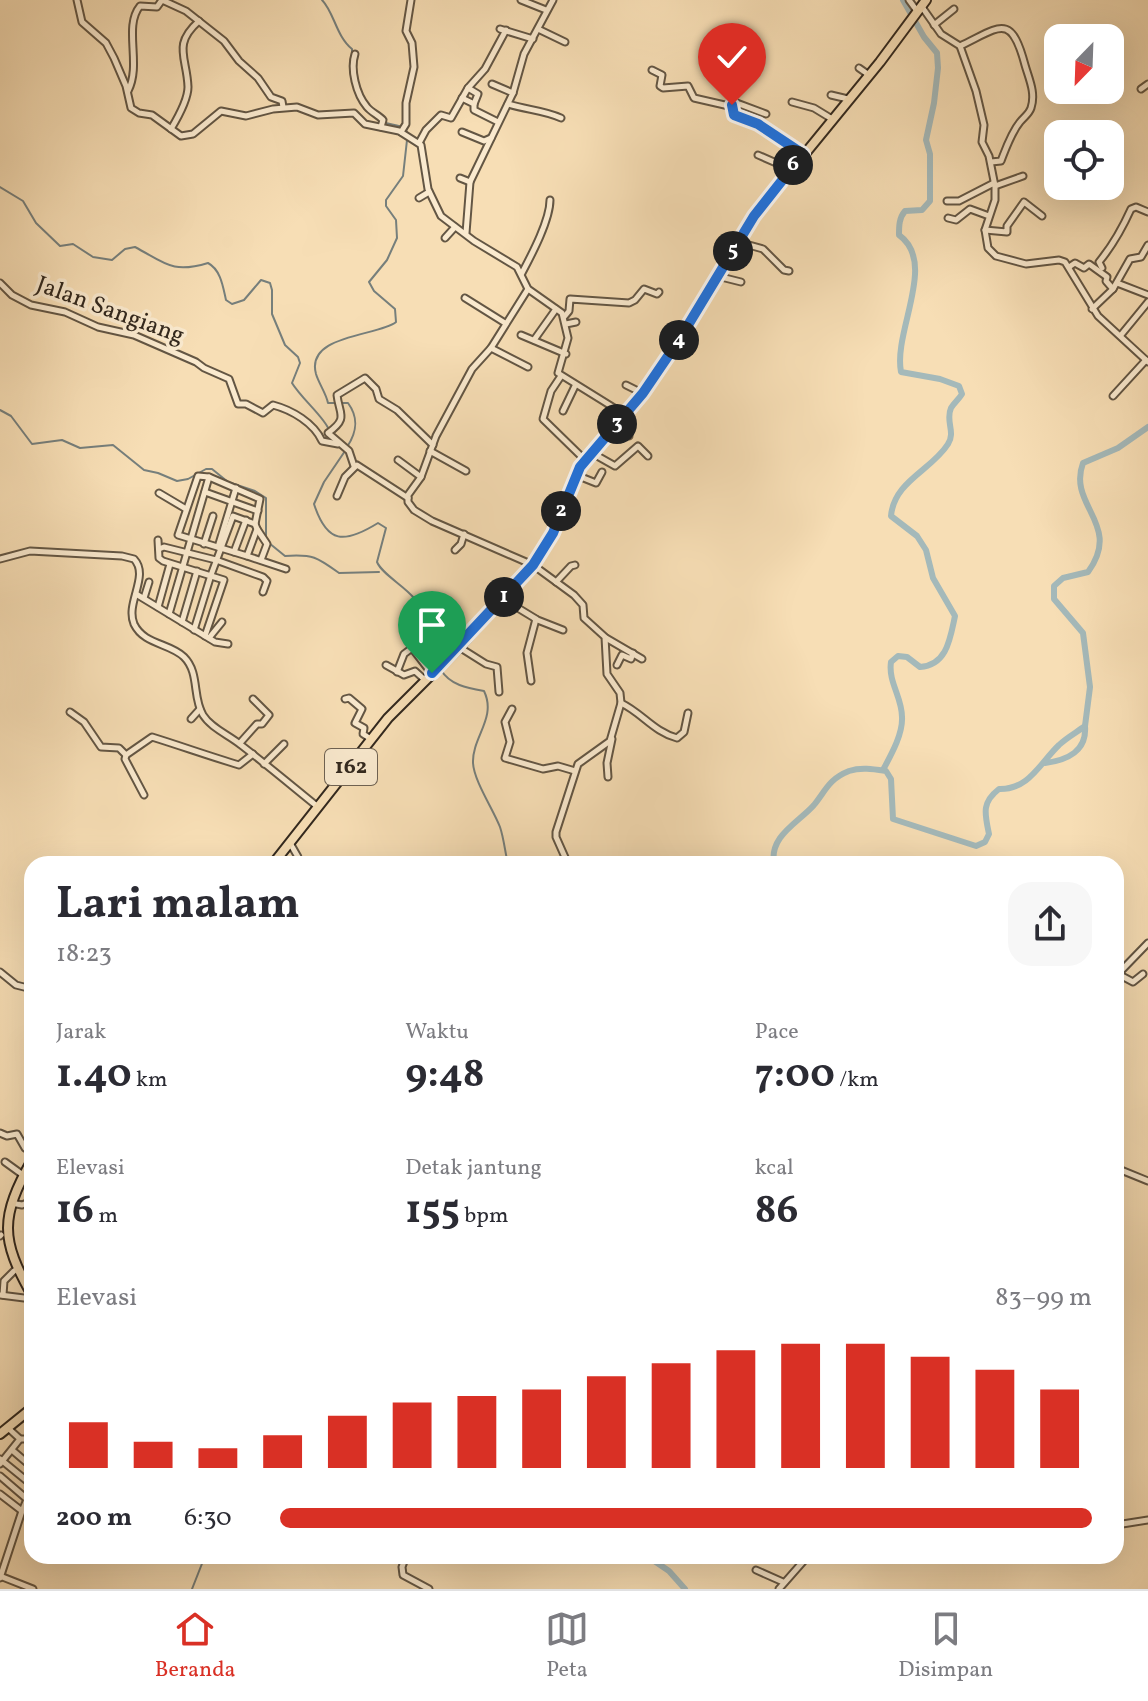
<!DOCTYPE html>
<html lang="id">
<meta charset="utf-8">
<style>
:root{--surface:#fff;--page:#f7f7f7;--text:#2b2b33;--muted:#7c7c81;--line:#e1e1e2;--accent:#d93025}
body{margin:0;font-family:Vollkorn,serif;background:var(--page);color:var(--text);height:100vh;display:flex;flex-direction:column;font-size:30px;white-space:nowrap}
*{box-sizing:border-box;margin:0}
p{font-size:26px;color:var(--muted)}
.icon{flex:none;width:44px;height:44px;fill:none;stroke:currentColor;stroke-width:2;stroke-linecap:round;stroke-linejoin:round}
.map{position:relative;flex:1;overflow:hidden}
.sheet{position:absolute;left:24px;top:856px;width:1100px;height:708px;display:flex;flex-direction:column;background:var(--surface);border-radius:24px;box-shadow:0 8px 32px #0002}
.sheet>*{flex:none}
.needle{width:52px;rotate:203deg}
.controls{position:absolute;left:1044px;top:24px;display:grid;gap:16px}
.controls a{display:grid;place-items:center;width:80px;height:80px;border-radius:16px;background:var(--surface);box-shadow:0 8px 32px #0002;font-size:40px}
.pin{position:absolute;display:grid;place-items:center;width:68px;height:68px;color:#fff;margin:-82px -34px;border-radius:50% 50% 50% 0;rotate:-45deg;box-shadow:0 0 8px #0007}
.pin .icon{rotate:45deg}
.km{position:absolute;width:40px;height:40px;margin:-20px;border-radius:50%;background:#222;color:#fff;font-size:22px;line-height:40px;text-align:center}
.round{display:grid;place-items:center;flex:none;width:84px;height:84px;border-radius:24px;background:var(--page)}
.summary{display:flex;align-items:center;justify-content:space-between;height:136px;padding:0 32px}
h1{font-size:44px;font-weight:700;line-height:60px}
.figures{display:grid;grid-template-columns:repeat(3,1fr);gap:12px;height:136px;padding:8px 32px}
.figures div{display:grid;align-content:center}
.figures b{font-size:40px;font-weight:700}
.figures small{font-size:22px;font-weight:400}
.figures p{font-size:22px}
.chart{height:224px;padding:16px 32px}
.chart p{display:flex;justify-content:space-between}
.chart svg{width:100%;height:144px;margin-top:8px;stroke:var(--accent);stroke-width:6}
ul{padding:0 32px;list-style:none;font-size:26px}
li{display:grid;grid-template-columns:128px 96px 1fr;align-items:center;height:60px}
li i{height:20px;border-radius:10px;background:var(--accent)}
.tab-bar{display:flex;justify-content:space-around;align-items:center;height:112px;border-top:2px solid var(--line);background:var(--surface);font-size:22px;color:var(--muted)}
.tab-bar a{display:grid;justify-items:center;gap:4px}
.tab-bar .selected{color:var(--accent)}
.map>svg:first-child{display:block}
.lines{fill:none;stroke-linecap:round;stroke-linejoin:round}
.stream{stroke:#767f7c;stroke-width:2}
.river{stroke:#a4b9ba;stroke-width:6}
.minor-casing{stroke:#635644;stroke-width:9}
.major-casing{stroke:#32281e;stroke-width:12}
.minor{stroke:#faeacf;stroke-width:5}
.major{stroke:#f7deb5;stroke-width:8}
.route-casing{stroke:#fff;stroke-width:16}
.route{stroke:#1a73e8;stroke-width:10}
.labels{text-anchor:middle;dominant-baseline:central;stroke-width:7;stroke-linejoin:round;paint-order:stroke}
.shield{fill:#faeacf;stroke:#6e6253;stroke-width:2}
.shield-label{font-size:22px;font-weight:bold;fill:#32281e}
.street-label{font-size:24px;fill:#32281e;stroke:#faeacf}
</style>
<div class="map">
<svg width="1148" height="1589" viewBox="0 0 1148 1589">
<rect width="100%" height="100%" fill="#f7deb5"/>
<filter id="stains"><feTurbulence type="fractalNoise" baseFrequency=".0025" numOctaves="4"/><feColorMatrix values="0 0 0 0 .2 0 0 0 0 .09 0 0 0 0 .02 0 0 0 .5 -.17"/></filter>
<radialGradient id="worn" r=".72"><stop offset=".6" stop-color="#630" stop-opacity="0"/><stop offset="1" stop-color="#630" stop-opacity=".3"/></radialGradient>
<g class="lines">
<g class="stream">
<path d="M322,0C334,12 336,36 352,49V71"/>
<path d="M376,118C384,126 397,123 406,129L407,134"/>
<path d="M0,187L23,201L36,223L60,246L73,244L93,257L112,260L125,249L135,247C165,263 172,274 208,263C221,270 223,287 226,300L232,304L244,300L261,280L270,283L272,290V314L285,345L298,357L300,363L292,383C301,398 325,418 329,430"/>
<polyline points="0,410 11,416 32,444 62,440 80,448 113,445 144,470 158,473 177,481 188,479 206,469 212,469 228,482 255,491 266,498 266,538"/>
<path d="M347,447C357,432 359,418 348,403H328C326,393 319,384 316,374C305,334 380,336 396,322L395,309L374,291L369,282L387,260L397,238L396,220L386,206V200L403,176L407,140"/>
<path d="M345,451L324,482L314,504C327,544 344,544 378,523L386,528L377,562C382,574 403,585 414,598C430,618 432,641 440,664"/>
<path d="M269,543L285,556C313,554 317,557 339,573L379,572"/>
<path d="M441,670C450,685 467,688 484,691C497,718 472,737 473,763C474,781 493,809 500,827C504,839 505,852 508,864"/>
<polyline points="192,1589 205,1556"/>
</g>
<g class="river">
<path d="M1045,763C1068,760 1087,751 1085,726"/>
<path d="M883,770C891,755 903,734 902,717C902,697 888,682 891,662L898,656L907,657L920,667C947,665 950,639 955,616L933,578L926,550L917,536L891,516C894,481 932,470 948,444C956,432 945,421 951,408C954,403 959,399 962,394L959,386L940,379L901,372C893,331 938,263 899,235C899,226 899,218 905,211L922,210L930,201V154L926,140L934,103L938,68L937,53L924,37L903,0"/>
<path d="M774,864C769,836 798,823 814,805C826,790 829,779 849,771C861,767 873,769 886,771L891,779L893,819L976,846L985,842L989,834C985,814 981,803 999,789C1029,790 1040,763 1059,745C1066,738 1077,732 1085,726L1090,687L1083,633L1054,599V586L1063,578L1088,572C1123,524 1067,506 1083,463L1118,448L1148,427"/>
<polyline points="647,1556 669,1571 685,1589"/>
</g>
<g class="minor-casing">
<g id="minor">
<polyline points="77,0 82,22 106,43 114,58 126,86 131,108 139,113 152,115 181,136 193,134 221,111 246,116 273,109 297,107 318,115 354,113 365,124 399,131 421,145 428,189 441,216 474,241 517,267 528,289 562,313 568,338 558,373 624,414"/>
<polyline points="162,0 186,11 224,41 239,61 258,78 271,97 282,101 283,107"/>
<polyline points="521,0 546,10"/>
<polyline points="909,0 917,11"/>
<polyline points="922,7 941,34 960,46 976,91 984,125 982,142 989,156 995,186 995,200 985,230 988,248 996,256 1026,264 1059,260 1065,262 1098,316 1148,362"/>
<polyline points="934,25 954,9"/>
<polyline points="500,29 533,39"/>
<polyline points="538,29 565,42"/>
<path d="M960,46C1000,27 1011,12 1025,65C1029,79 1036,93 1031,108C1029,114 1024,117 1020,122C1011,133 1006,148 1001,161L991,162"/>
<path d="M355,54C350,69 356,94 367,107C371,112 378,115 383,120L381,127"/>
<polyline points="859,68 869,75"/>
<polyline points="652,70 662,75 660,86 663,88 688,86 694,98 729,106 734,102 766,114"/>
<polyline points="492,84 513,93"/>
<polyline points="468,88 478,94 474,104"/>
<polyline points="1141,89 1148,84"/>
<path d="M128,91C142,64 123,27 140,6L157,7L162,0"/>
<polyline points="831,95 848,99"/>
<polyline points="462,98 474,104 474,110 498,122"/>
<polyline points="792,102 814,108 832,119"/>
<path d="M508,104C527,110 543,110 561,118"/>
<polyline points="732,105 734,115 762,126 803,154"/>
<path d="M171,129C177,119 188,100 188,87C187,57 172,45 199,21"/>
<polyline points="401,132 406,124 406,103 414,67 412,43 406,31 411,0"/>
<polyline points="462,132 484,141 491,138"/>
<polyline points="419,143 426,130 441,115 451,118 468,88 485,69 506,30"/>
<polyline points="758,155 790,169"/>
<polyline points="460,178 470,182"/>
<polyline points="995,186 1023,176"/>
<polyline points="419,198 429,192"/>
<polyline points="947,201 959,201 994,183"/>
<polyline points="948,218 956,220 970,209 989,216"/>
<polyline points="985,230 1007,232 1007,226 1024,202 1042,216"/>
<polyline points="466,233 470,182 513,93 524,54 553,0"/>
<polyline points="445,238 455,227"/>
<polyline points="738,242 763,249 784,270 789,271"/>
<polyline points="1069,267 1075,263 1084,268 1089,264 1107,277 1106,281 1113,289"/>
<path d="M1102,268L1099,262C1113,245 1122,229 1131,209L1136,207L1148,212"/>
<path d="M522,273C532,254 550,220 550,200"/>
<polyline points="717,276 741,282"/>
<path d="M0,283L12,295L31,305L65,312L98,327L134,335L196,362L204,368L229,379L238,404H246L263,413L273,405C292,410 314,423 322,441L338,444"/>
<polyline points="1117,283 1148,295"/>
<polyline points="528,289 491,348 472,369 436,436 421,477 408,495 408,502 414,510 432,521 533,565 574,595 583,605 584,618 605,637 607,674 620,693 621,703 610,741 578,764 556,832 556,837 568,864"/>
<polyline points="465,298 505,323"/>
<polyline points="1092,309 1113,289 1130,259 1141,257 1148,245"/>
<polyline points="564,317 569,311 570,299 629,303 635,300 644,289 657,294 659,292"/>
<polyline points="566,324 576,322"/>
<polyline points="521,335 566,354"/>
<polyline points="1121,335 1148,302"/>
<polyline points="534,340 556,309"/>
<polyline points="491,348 528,367"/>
<polyline points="561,376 551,391 543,419 585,460"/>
<polyline points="626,385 642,393"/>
<polyline points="1113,396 1146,360"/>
<polyline points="563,411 575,386"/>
<polyline points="616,425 629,436"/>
<polyline points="430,451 466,471"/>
<polyline points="592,453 615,466 638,446 648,456"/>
<polyline points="398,460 421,477"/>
<path d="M354,466L349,451L328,433C349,418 339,414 337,395L365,378L376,389L379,399L397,410L433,445"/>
<polyline points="576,475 596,483 602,472"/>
<polygon points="198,476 209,477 260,499 255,524 257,529 247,556 178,535"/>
<polyline points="205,492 258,511"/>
<polyline points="159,493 186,509"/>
<polyline points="337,496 345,477 357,465 408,498"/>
<polyline points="257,529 267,544 261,560"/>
<polyline points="158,540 159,558 163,561 224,580 205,636"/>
<polyline points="204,544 213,516"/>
<polyline points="218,547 236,488"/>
<polyline points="159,549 164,547 216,560 263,577 267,581 263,592"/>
<polyline points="455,550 461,544 464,534"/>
<polyline points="234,552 246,520"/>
<polyline points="247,556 286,569"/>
<path d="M0,559L30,551L122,556L134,559C150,576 125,603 134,624C144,645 170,643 184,657C200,673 192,697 203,715C211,728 229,735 241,745C267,765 292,786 318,807"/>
<polyline points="556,582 571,566 575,565"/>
<polyline points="136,594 215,642 228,644"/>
<polyline points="144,598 149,582"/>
<polyline points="503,599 536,619 527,653 531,681"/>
<polyline points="158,607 170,564"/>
<polyline points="169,614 209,477"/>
<polyline points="535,619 563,630"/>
<polyline points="182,622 197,571"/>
<polyline points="194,630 211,575 233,516 255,524"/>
<polyline points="209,638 222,622"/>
<polyline points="606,638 642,659"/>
<polyline points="459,647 486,664 497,667 499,692"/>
<polyline points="386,665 404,675 415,671 425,680"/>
<polyline points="617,665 622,655 631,659 633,653"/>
<polyline points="397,672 404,654 412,648 432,674"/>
<polyline points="345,699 349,698 362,709 355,723 364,728 363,734 371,739"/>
<path d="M621,703C642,713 654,732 677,738L684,732L688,713"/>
<polyline points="512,709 505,722 510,742 505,758 543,769 558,766 575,771"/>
<path d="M70,712L84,722L101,747L119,748L126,755L152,737C181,746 209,756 239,765L253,754"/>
<polyline points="191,719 200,709"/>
<polyline points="240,743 257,724 262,724 269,715 253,699"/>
<polyline points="126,755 125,759 144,795"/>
<polyline points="264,764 284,744"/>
<polyline points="608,777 607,763 612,739"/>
<polyline points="290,843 298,857"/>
<polyline points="0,972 16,985 32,989"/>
<polyline points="1118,974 1133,982 1143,974"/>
<polyline points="1116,976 1148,943"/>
<polyline points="0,1133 7,1136 17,1134 25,1148 32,1152"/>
<polyline points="5,1162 23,1175"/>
<polyline points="1116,1168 1148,1181"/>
<polyline points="11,1203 22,1205 32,1201"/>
<polyline points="0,1236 1,1235"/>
<polyline points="0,1295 32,1299"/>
<polyline points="3,1295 4,1281 14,1271"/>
<polyline points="8,1428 20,1439 32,1439"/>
<polyline points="12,1450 32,1467"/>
<polyline points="0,1459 32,1485"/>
<polyline points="0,1464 20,1439"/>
<polyline points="0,1476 28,1500"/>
<polyline points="0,1494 22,1511 32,1488"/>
<polyline points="1116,1525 1148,1520"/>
<polyline points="406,1556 402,1567 403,1575 429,1589"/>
<polyline points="756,1570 783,1582"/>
<polyline points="0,1576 33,1589"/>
<polyline points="0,1578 22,1511"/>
<polyline points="779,1589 808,1556"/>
</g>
</g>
<g class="major-casing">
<g id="major">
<polyline points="273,864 388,718 459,647 533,565 553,533 580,467 643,393 660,369 754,216 880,62 926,0"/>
<path d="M32,1160C0,1217 0,1239 32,1295"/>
<polyline points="0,1434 32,1408"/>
</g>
</g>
<use href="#minor" class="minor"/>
<use href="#major" class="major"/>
</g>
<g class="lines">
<g class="route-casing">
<polyline id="route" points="432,673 533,565 553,533 580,467 643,393 679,340 754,216 803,154 758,124 734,115 732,105"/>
</g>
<use href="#route" class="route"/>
</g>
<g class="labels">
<rect class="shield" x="325" y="749" width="52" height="36" rx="6"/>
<g class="shield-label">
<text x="351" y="767">162</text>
</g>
<g class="street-label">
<text transform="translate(110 311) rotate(20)">Jalan Sangiang</text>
</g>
</g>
<rect width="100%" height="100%" filter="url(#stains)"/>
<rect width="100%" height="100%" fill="url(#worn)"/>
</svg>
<div class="controls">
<a><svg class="needle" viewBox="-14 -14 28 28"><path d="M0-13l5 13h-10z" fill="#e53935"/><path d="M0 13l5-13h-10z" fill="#7c7c81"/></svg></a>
<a><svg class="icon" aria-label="locate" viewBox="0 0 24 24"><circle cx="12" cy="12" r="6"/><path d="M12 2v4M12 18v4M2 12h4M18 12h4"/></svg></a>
</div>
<div class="pin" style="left:432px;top:673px;background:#1e9e55"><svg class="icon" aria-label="arrive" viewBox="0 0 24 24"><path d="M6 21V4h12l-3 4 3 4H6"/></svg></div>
<div class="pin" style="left:732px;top:105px;background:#d93025"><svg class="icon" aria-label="check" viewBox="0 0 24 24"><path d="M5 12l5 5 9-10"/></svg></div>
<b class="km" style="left:504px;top:597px">1</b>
<b class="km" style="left:561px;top:511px">2</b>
<b class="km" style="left:617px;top:424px">3</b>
<b class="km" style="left:679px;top:340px">4</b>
<b class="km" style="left:733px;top:251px">5</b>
<b class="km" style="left:793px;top:165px">6</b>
<section class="sheet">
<div class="summary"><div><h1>Lari malam</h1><p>18:23</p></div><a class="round"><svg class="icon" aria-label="share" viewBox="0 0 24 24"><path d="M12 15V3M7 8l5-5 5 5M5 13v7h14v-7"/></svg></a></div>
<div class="figures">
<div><p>Jarak</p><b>1.40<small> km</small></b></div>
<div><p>Waktu</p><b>9:48</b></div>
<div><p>Pace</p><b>7:00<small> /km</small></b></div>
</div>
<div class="figures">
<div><p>Elevasi</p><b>16<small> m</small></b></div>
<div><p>Detak jantung</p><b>155<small> bpm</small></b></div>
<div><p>kcal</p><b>86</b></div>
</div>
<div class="chart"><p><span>Elevasi</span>83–99 m</p>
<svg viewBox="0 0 160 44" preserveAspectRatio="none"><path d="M5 44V30M15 44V36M25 44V38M35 44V34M45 44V28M55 44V24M65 44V22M75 44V20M85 44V16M95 44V12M105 44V8M115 44V6M125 44V6M135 44V10M145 44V14M155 44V20"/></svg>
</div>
<ul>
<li><b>200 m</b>6:30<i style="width:100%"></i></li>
</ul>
</section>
</div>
<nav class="tab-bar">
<a class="selected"><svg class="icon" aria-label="home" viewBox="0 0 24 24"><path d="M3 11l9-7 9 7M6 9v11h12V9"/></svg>Beranda</a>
<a><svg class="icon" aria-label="map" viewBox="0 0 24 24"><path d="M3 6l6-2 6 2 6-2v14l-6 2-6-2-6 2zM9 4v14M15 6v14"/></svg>Peta</a>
<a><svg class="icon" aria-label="saved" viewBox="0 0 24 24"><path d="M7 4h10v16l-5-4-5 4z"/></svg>Disimpan</a>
</nav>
